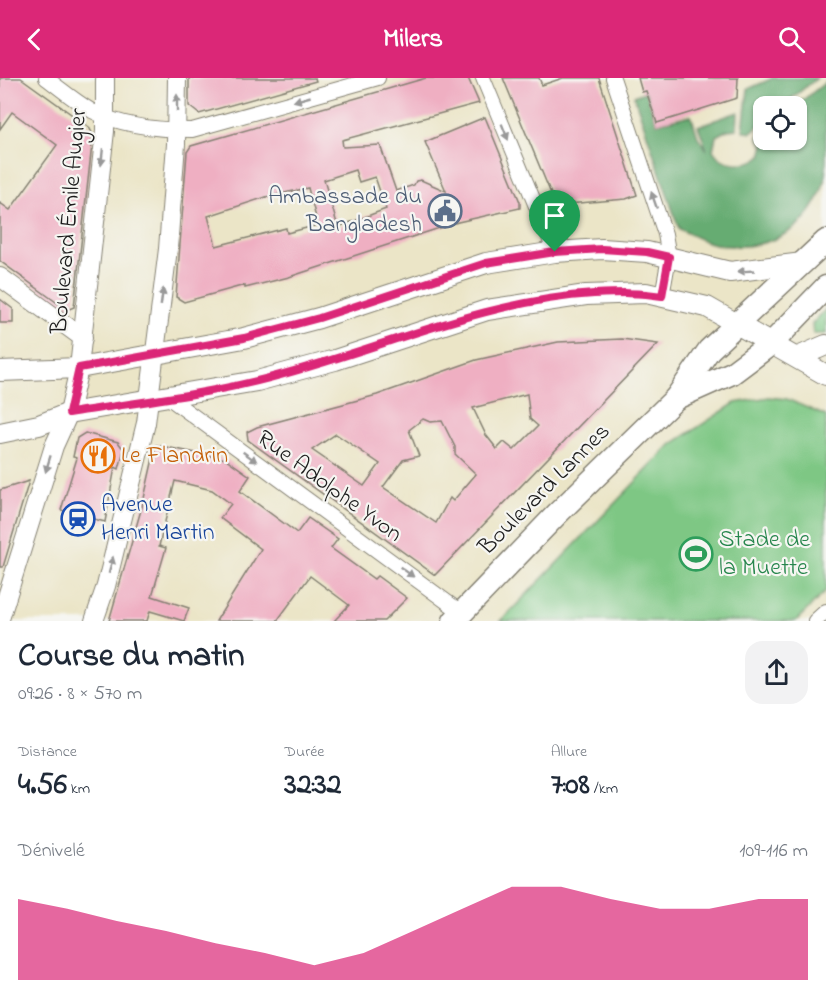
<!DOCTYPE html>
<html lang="fr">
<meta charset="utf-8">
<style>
:root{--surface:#fff;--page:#f2f2f3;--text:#1f2937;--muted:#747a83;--accent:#db2777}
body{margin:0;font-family:"Indie Flower",sans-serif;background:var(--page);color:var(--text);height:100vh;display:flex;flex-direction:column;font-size:22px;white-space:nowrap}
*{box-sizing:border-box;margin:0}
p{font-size:20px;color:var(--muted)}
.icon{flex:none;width:33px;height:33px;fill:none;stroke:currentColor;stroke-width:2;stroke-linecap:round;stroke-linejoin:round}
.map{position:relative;height:543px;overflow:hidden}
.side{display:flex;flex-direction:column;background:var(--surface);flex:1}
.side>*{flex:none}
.fabs{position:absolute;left:753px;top:18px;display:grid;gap:12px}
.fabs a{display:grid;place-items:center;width:54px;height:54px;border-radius:12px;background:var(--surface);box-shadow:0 2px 4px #0004;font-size:30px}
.pin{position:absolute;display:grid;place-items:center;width:51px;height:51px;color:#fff;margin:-62px -26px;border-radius:50% 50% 50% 0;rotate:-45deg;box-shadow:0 0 6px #0007}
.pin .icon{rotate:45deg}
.round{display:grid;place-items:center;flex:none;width:63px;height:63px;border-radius:18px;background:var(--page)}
.headline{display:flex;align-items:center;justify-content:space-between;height:102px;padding:0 18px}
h1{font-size:33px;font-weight:700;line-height:45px}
.figures{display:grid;grid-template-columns:repeat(3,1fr);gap:9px;height:102px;padding:6px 18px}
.figures div{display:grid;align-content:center}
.figures b{font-size:30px;font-weight:700}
.figures small{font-size:16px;font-weight:400}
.figures p{font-size:16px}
.chart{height:168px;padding:12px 18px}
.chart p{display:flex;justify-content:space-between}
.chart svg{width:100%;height:108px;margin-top:6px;fill:var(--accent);opacity:.7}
header{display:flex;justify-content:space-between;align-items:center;height:78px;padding:0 18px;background:var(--accent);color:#fff;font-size:27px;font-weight:700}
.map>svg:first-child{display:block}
.green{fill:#7ec784;stroke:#4d7250;stroke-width:1.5}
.forest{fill:#66ac72;stroke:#416447;stroke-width:1.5}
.building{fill:#efafc2;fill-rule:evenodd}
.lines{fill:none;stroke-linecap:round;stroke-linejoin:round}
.minor-casing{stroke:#848072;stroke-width:16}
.tertiary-casing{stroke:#848072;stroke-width:20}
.secondary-casing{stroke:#848072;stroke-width:22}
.primary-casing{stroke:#848072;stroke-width:25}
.minor{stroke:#fff;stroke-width:14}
.tertiary{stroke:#fff;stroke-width:18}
.secondary{stroke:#fff;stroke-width:20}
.primary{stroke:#fff;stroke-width:22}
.oneway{fill:#999}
.route-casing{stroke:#fff;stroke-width:12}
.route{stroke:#db2777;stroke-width:8}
.labels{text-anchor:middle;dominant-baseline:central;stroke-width:4.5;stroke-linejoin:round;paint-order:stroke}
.service-label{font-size:24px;fill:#4e5e75;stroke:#f6f6f2;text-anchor:end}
.street-label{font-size:24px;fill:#1c1c1c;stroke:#f6f6f2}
.food-label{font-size:24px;fill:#c56008;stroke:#f6f6f2;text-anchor:start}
.transit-label{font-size:24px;fill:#164399;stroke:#f6f6f2;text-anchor:start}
.leisure-label{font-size:24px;fill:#27864d;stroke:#f6f6f2;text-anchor:start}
</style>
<header><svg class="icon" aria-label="back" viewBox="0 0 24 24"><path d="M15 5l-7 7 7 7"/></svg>Milers<svg class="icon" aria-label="search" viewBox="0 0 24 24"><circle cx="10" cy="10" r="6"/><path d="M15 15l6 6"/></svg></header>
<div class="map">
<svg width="826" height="543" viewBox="0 0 826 543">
<rect width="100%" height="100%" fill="#f6f6f2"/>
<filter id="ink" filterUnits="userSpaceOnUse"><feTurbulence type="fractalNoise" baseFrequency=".0167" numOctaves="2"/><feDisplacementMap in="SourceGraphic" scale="12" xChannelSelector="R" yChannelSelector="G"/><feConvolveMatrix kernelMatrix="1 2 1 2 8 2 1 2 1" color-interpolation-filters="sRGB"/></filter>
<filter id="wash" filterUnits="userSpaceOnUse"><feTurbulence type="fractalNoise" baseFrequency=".008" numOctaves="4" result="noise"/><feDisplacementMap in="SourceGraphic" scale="24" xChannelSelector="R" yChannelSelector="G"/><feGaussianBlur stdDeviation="1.35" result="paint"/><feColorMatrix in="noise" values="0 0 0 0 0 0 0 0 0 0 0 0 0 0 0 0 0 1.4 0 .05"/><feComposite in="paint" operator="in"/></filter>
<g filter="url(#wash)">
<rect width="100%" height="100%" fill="#ebe5c7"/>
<g class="green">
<polygon points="826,231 826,256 813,256 812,246"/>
<polygon points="769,319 787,321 826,338 826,513 796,543 501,543 672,366 735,325"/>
</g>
<g class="forest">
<polygon points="773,0 817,0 782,28 764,28 763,44 750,55 743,52 748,11"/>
<path d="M826,4C826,30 826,71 826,96C815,152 766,176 714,166C702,163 690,156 679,151L634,18L646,13L657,45L691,37L698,59L707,72L698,48L738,34L737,51L727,52L716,58L713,72C722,88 748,89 761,78L764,67L758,59L763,54L764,62H796L795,28Z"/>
</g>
<g id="blocks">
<g class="building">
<polygon points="0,0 21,0 89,49 93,57 74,229 67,232 0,183 0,125 10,132 57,67 12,34 0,51"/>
<polygon points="189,0 315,0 316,3 199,36 189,28"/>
<path d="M426,0H468L479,25L342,62L343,69L380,67L396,113L414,107L416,103L421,102L446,113L425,64L485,39L520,124V130L458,144L289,199L245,210V207L184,224L176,219L187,74L191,68ZM355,92L359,104L375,99L386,131L338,149L324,102ZM308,110L318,147L287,155L286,150L216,168L208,138L266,119Z"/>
<polygon points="503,0 539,0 542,7 563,0 599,0 637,117 626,121 567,126 554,123"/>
<polygon points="638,0 738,0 737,20 657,45 646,13 642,14"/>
<polygon points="0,221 13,231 13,245 0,245"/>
<path d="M622,261L658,266L435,497L248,362L247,354L257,349L377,317L476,282L558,264ZM527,316L530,341L538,348L514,372L504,364L497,371L486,357L473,330ZM423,341L430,344L442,343L455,369V376L476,396L453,423L450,420L436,445L383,409L403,382L419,378L409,352ZM336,356L380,386L364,408L312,372Z"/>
<polygon points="85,355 118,364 124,372 119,391 115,389 105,444 61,432 77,380 73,379 77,360"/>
<polygon points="156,367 226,381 250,398 240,413 297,455 308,440 338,461 331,470 374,501 377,498 407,520 384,543 334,543 349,527 310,498 277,543 216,543 261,471 220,440 231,426 212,412 175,403 159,468 166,470 152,518 189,530 184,543 150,533 147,543 109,543 143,425"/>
<polygon points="29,403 3,489 0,489 0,412"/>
</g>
</g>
</g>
<g filter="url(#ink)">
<use href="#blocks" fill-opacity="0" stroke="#848072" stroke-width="1.5"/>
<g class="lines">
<g class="minor-casing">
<g id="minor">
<path d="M46,0C61,11 76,24 92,33C121,48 159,52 192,52L378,0"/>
<polyline points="483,0 555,174"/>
<polyline points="613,0 665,156 669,179 662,218"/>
<polyline points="169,320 462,535"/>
<polyline points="815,543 826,533"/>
</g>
</g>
<g class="tertiary-casing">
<g id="tertiary">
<polyline points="0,199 83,260"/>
<polyline points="0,541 54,368 69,335 79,290 105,53 105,0"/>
<polyline points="94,543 106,508 146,345 168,171 176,66 177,0"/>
</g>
</g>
<g class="secondary-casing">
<g id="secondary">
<polyline points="798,279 826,267"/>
<polyline points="0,293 79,290 244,260 319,240 486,185 555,174 602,171 647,174 730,194 803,185"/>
<polyline points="0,355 39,347 69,335 257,303 335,282 487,232 586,217 646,215 707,229 826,297"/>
</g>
</g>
<g class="primary-casing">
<g id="primary">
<polyline points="676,320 732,295 772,265 826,209"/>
<polyline points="454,543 557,436 676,320 709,272 826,163"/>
</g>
</g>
<use href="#minor" class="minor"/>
<use href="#tertiary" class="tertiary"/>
<use href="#secondary" class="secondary"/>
<use href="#primary" class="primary"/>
</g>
<defs><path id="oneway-solid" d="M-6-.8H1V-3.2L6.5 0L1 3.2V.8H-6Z" transform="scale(1.5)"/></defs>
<g class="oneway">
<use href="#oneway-solid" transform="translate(302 21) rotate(164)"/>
<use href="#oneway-solid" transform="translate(177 25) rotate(-90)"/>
<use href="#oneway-solid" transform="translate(505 54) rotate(68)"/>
<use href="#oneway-solid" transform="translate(102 79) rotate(96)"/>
<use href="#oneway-solid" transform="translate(654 122) rotate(-109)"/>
<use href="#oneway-solid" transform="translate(746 193) rotate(177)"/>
<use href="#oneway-solid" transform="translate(162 219) rotate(-82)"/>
<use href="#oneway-solid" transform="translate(250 379) rotate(36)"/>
<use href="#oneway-solid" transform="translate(48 386) rotate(107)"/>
<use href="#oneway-solid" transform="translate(111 487) rotate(-76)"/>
<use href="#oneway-solid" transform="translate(407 494) rotate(36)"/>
</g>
</g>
<g class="lines" filter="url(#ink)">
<g class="route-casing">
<path id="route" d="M602,171L647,174L669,179L662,218C639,214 617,215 594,216C477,223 370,276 257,303C195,318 132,325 69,335L79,290L244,260L319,240L486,185L555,174Z"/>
</g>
<use href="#route" class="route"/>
</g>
<defs>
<g id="civic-ring" transform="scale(1.725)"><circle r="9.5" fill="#f6f6f2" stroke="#5c6f8a" stroke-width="1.5"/><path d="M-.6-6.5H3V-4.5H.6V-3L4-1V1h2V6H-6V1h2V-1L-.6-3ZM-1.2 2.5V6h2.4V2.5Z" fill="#5c6f8a"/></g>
<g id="restaurant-ring" transform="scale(1.725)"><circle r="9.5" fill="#f6f6f2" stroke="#e8710a" stroke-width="1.5"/><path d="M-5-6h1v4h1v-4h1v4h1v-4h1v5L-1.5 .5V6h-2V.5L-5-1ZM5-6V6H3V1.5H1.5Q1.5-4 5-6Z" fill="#e8710a"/></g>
<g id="station-ring" transform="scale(1.725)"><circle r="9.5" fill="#f6f6f2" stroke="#1a4fb4" stroke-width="1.5"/><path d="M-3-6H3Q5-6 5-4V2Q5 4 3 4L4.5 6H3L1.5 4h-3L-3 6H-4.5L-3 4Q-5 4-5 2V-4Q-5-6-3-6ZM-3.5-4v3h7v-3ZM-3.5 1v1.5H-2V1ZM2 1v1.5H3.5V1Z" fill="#1a4fb4"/></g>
<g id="stadium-ring" transform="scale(1.725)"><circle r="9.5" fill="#f6f6f2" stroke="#2e9e5b" stroke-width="1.5"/><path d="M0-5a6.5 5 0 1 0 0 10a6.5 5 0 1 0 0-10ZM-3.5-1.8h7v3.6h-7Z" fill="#2e9e5b"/></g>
</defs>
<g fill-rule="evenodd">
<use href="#civic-ring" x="445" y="133"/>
<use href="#restaurant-ring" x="98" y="378"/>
<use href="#station-ring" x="78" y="441"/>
<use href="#stadium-ring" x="696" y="476"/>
</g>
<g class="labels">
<g class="service-label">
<text x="422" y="119">Ambassade du<tspan x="422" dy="28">Bangladesh</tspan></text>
</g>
<g class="street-label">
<text transform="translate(70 143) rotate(-85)">Boulevard Émile Augier</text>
<text transform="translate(329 409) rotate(36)">Rue Adolphe Yvon</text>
<text transform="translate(545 412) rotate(-45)">Boulevard Lannes</text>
</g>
<g class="food-label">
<text x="121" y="378">Le Flandrin</text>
</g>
<g class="transit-label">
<text x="101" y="427">Avenue<tspan x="101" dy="28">Henri Martin</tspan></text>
</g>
<g class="leisure-label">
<text x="719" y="462">Stade de<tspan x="719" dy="28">la Muette</tspan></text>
</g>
</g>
</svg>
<div class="fabs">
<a><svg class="icon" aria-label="locate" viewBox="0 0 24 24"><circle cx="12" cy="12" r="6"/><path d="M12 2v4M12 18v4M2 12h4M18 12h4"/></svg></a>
</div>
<div class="pin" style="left:555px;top:174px;background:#1e9e55"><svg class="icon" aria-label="arrive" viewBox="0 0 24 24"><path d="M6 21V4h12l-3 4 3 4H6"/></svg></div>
</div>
<section class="side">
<div class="headline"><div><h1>Course du matin</h1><p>09:26 · 8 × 570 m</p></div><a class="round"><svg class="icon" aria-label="share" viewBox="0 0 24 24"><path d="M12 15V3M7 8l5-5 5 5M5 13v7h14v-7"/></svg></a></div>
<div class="figures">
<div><p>Distance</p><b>4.56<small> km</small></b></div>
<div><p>Durée</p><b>32:32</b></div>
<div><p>Allure</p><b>7:08<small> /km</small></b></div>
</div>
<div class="chart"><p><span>Dénivelé</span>109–116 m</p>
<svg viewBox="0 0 160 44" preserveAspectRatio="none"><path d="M0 44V11L10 15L20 20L30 24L40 29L50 33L60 38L70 33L80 24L90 15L100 6L110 6L120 11L130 15L140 15L150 11L160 11V44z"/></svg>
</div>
</section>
